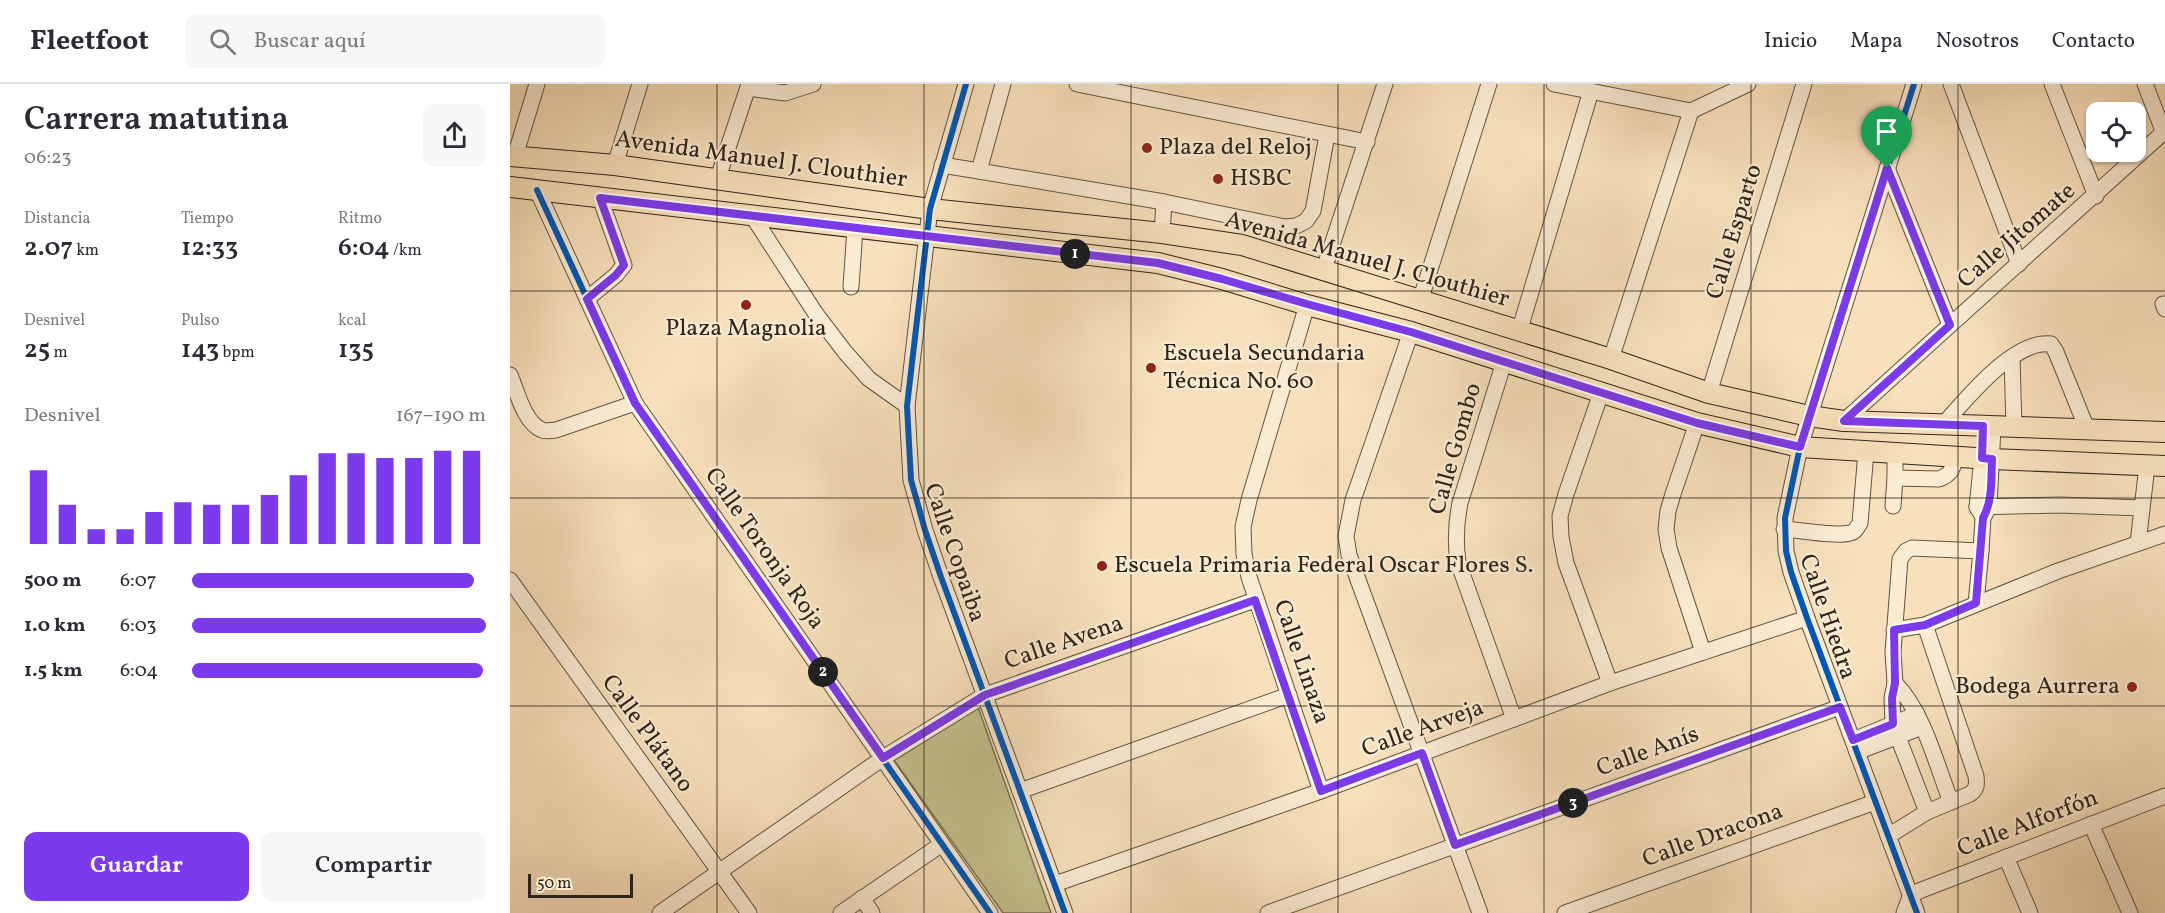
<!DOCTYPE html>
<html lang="es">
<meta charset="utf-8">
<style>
:root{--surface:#fff;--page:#f7f7f7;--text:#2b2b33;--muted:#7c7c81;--line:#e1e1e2;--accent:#7c3aed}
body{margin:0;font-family:Vollkorn,serif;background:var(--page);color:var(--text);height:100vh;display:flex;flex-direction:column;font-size:22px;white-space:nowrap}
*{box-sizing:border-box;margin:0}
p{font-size:20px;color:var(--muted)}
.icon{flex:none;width:33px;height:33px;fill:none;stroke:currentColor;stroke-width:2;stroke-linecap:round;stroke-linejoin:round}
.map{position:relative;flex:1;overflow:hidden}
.details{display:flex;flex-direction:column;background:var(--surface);width:510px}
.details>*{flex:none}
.tools{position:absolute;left:1576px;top:18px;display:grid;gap:12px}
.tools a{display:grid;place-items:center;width:60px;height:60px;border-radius:12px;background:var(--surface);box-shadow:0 2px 4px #0004;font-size:30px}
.scale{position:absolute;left:18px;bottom:15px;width:105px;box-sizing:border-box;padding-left:6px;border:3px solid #302519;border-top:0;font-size:16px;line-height:21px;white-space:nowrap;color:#302519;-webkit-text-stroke:4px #faebd3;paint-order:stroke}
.pin{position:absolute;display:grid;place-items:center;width:51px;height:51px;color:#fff;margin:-62px -26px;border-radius:50% 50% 50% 0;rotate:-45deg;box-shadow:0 0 6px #0007}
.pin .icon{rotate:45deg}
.km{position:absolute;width:30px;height:30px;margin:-15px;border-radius:50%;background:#222;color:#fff;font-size:16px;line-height:30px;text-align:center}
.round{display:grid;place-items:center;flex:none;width:63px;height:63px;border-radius:12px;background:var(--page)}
.headline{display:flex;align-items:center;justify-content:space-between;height:102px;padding:0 24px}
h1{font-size:33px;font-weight:600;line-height:45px}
.metrics{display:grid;grid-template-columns:repeat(3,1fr);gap:9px;height:102px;padding:6px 24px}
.metrics div{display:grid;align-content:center}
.metrics b{font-size:26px;font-weight:600}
.metrics small{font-size:16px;font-weight:400}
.metrics p{font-size:16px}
.chart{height:168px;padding:12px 24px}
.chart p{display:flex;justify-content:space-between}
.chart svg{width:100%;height:108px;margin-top:6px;stroke:var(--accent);stroke-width:6}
.primary-button{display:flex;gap:12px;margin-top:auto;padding:12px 24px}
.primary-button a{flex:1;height:69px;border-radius:12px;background:var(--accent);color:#fff;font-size:24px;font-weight:600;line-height:69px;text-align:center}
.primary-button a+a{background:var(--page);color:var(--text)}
ul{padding:0 24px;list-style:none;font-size:20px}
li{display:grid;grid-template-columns:96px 72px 1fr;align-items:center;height:45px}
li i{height:15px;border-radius:8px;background:var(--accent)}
header{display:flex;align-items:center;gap:36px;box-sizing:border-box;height:84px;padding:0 30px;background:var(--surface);border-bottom:2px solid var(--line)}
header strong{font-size:28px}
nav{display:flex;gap:33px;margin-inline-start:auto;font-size:21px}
.search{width:420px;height:54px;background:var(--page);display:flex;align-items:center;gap:15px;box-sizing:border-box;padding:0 21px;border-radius:12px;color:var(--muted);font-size:22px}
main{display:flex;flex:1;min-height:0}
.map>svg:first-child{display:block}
.green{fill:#c4c08c;stroke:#7a7252;stroke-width:1.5}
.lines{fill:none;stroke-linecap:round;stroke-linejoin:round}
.minor-casing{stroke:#625442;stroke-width:17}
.major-casing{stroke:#302519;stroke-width:22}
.minor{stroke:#faebd3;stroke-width:15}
.major{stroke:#f8e0bc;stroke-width:20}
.cycleway-casing{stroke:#faebd3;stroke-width:10}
.cycleway{stroke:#0057b8;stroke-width:6}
.route-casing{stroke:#fff;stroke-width:12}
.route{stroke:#7c3aed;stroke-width:8}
.grid{fill:none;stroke:#302519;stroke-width:1.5;stroke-opacity:0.55}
.poi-dot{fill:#8f2418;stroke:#faebd3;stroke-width:2}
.labels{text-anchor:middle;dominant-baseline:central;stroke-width:4.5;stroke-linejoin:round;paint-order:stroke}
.poi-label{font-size:24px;fill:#302519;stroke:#faebd3;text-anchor:start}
.street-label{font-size:24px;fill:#302519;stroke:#faebd3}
</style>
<header>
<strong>Fleetfoot</strong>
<div class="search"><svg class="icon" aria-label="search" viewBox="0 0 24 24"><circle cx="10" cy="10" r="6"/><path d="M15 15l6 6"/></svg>Buscar aquí</div>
<nav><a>Inicio</a><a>Mapa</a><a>Nosotros</a><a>Contacto</a></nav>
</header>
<main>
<section class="details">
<div class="headline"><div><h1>Carrera matutina</h1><p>06:23</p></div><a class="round"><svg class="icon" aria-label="share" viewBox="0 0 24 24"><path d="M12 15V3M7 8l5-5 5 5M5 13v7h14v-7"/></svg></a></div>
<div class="metrics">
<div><p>Distancia</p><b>2.07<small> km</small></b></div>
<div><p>Tiempo</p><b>12:33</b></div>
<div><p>Ritmo</p><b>6:04<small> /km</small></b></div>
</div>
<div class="metrics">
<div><p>Desnivel</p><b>25<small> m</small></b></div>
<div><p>Pulso</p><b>143<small> bpm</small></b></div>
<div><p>kcal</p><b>135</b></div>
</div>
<div class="chart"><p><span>Desnivel</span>167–190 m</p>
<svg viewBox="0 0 160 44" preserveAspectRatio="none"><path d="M5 44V14M15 44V28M25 44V38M35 44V38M45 44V31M55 44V27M65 44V28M75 44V28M85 44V24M95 44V16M105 44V7M115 44V7M125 44V9M135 44V9M145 44V6M155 44V6"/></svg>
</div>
<ul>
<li><b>500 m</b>6:07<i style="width:96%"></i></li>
<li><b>1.0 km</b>6:03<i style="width:100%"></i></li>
<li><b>1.5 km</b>6:04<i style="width:99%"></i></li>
</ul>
<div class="primary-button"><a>Guardar</a><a>Compartir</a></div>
</section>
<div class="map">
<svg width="1655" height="829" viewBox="0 0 1655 829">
<rect width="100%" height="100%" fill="#f8e0bc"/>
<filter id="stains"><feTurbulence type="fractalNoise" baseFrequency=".00333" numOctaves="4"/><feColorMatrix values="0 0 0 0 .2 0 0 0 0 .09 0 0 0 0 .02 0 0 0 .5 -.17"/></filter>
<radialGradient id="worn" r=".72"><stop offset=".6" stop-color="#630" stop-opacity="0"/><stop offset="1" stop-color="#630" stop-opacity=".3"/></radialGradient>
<polygon class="green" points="468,623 541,829 493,829 384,676"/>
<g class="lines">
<g class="minor-casing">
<g id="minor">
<polyline points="456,0 420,125 397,322 401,396 415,446 431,493 555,829"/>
<polyline points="493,0 469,87 654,118 775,143 786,142 796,137 803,127 817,51"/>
<polyline points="567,0 857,58"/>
<polyline points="1044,0 1181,27 1238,0"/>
<polyline points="1404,0 1290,363 1275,434 1276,467 1281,488 1297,534 1407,829"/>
<polyline points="1441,0 1509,180"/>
<polyline points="1542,0 1586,112"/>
<polyline points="1635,0 1654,49"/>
<polyline points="238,4 275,9 303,0"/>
<polyline points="5,72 27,0"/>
<polyline points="105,81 130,0"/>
<polyline points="432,81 469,87"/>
<polyline points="1377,84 1440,241"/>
<polyline points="208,94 239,0"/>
<polyline points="27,106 125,319 480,829"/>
<polyline points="243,133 306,230 335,268 359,295 397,322"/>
<polyline points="652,149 654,118"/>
<polyline points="814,185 875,0"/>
<polyline points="341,203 345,144"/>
<polyline points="77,215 106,191 114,181 90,114"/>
<polyline points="910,217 979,0"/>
<polyline points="1653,220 1655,225"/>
<polyline points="797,221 739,416 733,443 734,470 739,493 811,707"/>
<polyline points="901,248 843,416 836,452 839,471 970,829"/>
<polyline points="1009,248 1081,7"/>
<polyline points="1502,273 1504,343"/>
<polyline points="1101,275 1181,27"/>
<path d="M994,278L950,419C946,439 945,457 948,478L1004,635"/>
<path d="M0,291C7,307 14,339 32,346C36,348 41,346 46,346L125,319"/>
<polyline points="1091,309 1056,410 1050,432 1051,453 1056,479 1100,599"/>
<polyline points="1199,309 1294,0"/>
<polyline points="1334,337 1655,47"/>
<polyline points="1187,339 1163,410 1158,427 1156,445 1159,464 1193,568"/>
<path d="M1433,341C1456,315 1504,255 1541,260L1546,268L1577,345"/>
<path d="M1385,369V394L1429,395C1441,391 1443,384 1446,373"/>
<polyline points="1471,384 1467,423 1472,431"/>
<polyline points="1383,422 1385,394"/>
<polyline points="1467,423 1549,421 1632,424"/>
<path d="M1274,445C1290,446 1326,453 1340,449C1345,448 1347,444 1350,439L1356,368"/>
<polyline points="1628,459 1637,382"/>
<polyline points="1471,467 1473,434 1479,423 1483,343"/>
<polyline points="0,496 239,829"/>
<polyline points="1384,546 1415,541 1548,487 1655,450"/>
<path d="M1385,599C1414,629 1426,680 1441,718"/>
<polyline points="1343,656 1407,630"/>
<polyline points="1347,668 1412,643"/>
<polyline points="510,707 779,611"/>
<polyline points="1417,728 1383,640 1382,614 1385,599 1383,568 1390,475 1396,467 1402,464 1471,467 1466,519"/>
<polyline points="1581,740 1620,829"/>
<path d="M1378,752L1417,728L1460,710C1467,705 1467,701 1466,692L1415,541"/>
<polyline points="1496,773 1520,829"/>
<polyline points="545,800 811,707 1100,599 1297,534"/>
<polyline points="352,814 362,829"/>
<polyline points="150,829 373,674 475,611 745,516"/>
<polyline points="331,829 432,760"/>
<polyline points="758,829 1330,623"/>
<polyline points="1055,829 1365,718"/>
<polyline points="1394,829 1400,813 1409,807 1655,712"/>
</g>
</g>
<g class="major-casing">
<g id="major">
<polyline points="0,72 105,81 420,125 652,149 732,161 1101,275 1199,309 1299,332 1334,337 1655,348"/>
<polyline points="0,103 648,179 712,195 797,221 901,248 1187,339 1290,363 1482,375 1655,382"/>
</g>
</g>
<use href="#minor" class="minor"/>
<use href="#major" class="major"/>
<g class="cycleway-casing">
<g id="cycleway">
<polyline points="456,0 420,125 397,322 401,396 415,446 431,493 555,829"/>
<polyline points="1404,0 1290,363 1275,434 1276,467 1281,488 1297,534 1407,829"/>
<polyline points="27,106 125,319 480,829"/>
</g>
</g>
<use href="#cycleway" class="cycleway"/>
</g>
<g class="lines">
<g class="route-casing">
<path id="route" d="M1377,84L1440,241L1334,337L1473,342L1472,374L1482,375C1481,395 1483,416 1473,434L1466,519L1415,541L1384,546L1385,599L1382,614L1383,640L1343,656L1330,623L945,761L912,669L811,707L745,516L475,611L373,674L125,319L77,215L106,191L114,181L90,114L648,179L712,195L797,220L901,248L1187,339L1290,363Z"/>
</g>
<use href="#route" class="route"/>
</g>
<path class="grid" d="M207,0V829M414,0V829M621,0V829M828,0V829M1034,0V829M1241,0V829M1448,0V829M0,207H1655M0,414H1655M0,622H1655"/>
<g class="poi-dot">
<circle cx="637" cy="64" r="6"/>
<circle cx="708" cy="95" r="6"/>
<circle cx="236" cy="221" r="6"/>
<circle cx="641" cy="284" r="6"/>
<circle cx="592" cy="482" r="6"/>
<circle cx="1622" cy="603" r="6"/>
</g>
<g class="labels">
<g class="poi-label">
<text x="649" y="64">Plaza del Reloj</text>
<text x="720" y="95">HSBC</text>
<text x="236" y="245" text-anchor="middle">Plaza Magnolia</text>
<text x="653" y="270">Escuela Secundaria<tspan x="653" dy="28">Técnica No. 60</tspan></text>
<text x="604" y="482">Escuela Primaria Federal Oscar Flores S.</text>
<text x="1610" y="603" text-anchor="end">Bodega Aurrera</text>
</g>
<g class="street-label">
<text transform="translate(251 76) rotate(8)">Avenida Manuel J. Clouthier</text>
<text transform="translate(1225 148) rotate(-73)">Calle Esparto</text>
<text transform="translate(1507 152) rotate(-41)">Calle Jitomate</text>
<text transform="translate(857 176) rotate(16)">Avenida Manuel J. Clouthier</text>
<text transform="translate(946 365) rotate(-74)">Calle Gombo</text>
<text transform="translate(254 465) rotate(55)">Calle Toronja Roja</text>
<text transform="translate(444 469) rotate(71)">Calle Copaiba</text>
<text transform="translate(1317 533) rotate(71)">Calle Hiedra</text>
<text transform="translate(554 559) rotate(-19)">Calle Avena</text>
<text transform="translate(791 578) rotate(71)">Calle Linaza</text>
<text transform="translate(913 645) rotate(-20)">Calle Arveja</text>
<text transform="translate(137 650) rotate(54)">Calle Plátano</text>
<text transform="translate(1138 668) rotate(-20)">Calle Anís</text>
<text transform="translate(1518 740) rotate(-21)">Calle Alforfón</text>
<text transform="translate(1203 752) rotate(-20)">Calle Dracona</text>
</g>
</g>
<rect width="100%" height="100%" filter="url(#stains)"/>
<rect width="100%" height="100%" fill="url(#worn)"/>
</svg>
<div class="tools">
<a><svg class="icon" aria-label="locate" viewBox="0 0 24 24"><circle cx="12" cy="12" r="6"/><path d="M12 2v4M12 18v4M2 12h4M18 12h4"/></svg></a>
</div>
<div class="scale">50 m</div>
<div class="pin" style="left:1377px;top:84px;background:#1e9e55"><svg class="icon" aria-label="arrive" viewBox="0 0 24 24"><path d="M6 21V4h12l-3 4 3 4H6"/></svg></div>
<b class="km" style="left:565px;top:170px">1</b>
<b class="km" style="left:313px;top:588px">2</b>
<b class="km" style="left:1063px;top:719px">3</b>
</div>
</main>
